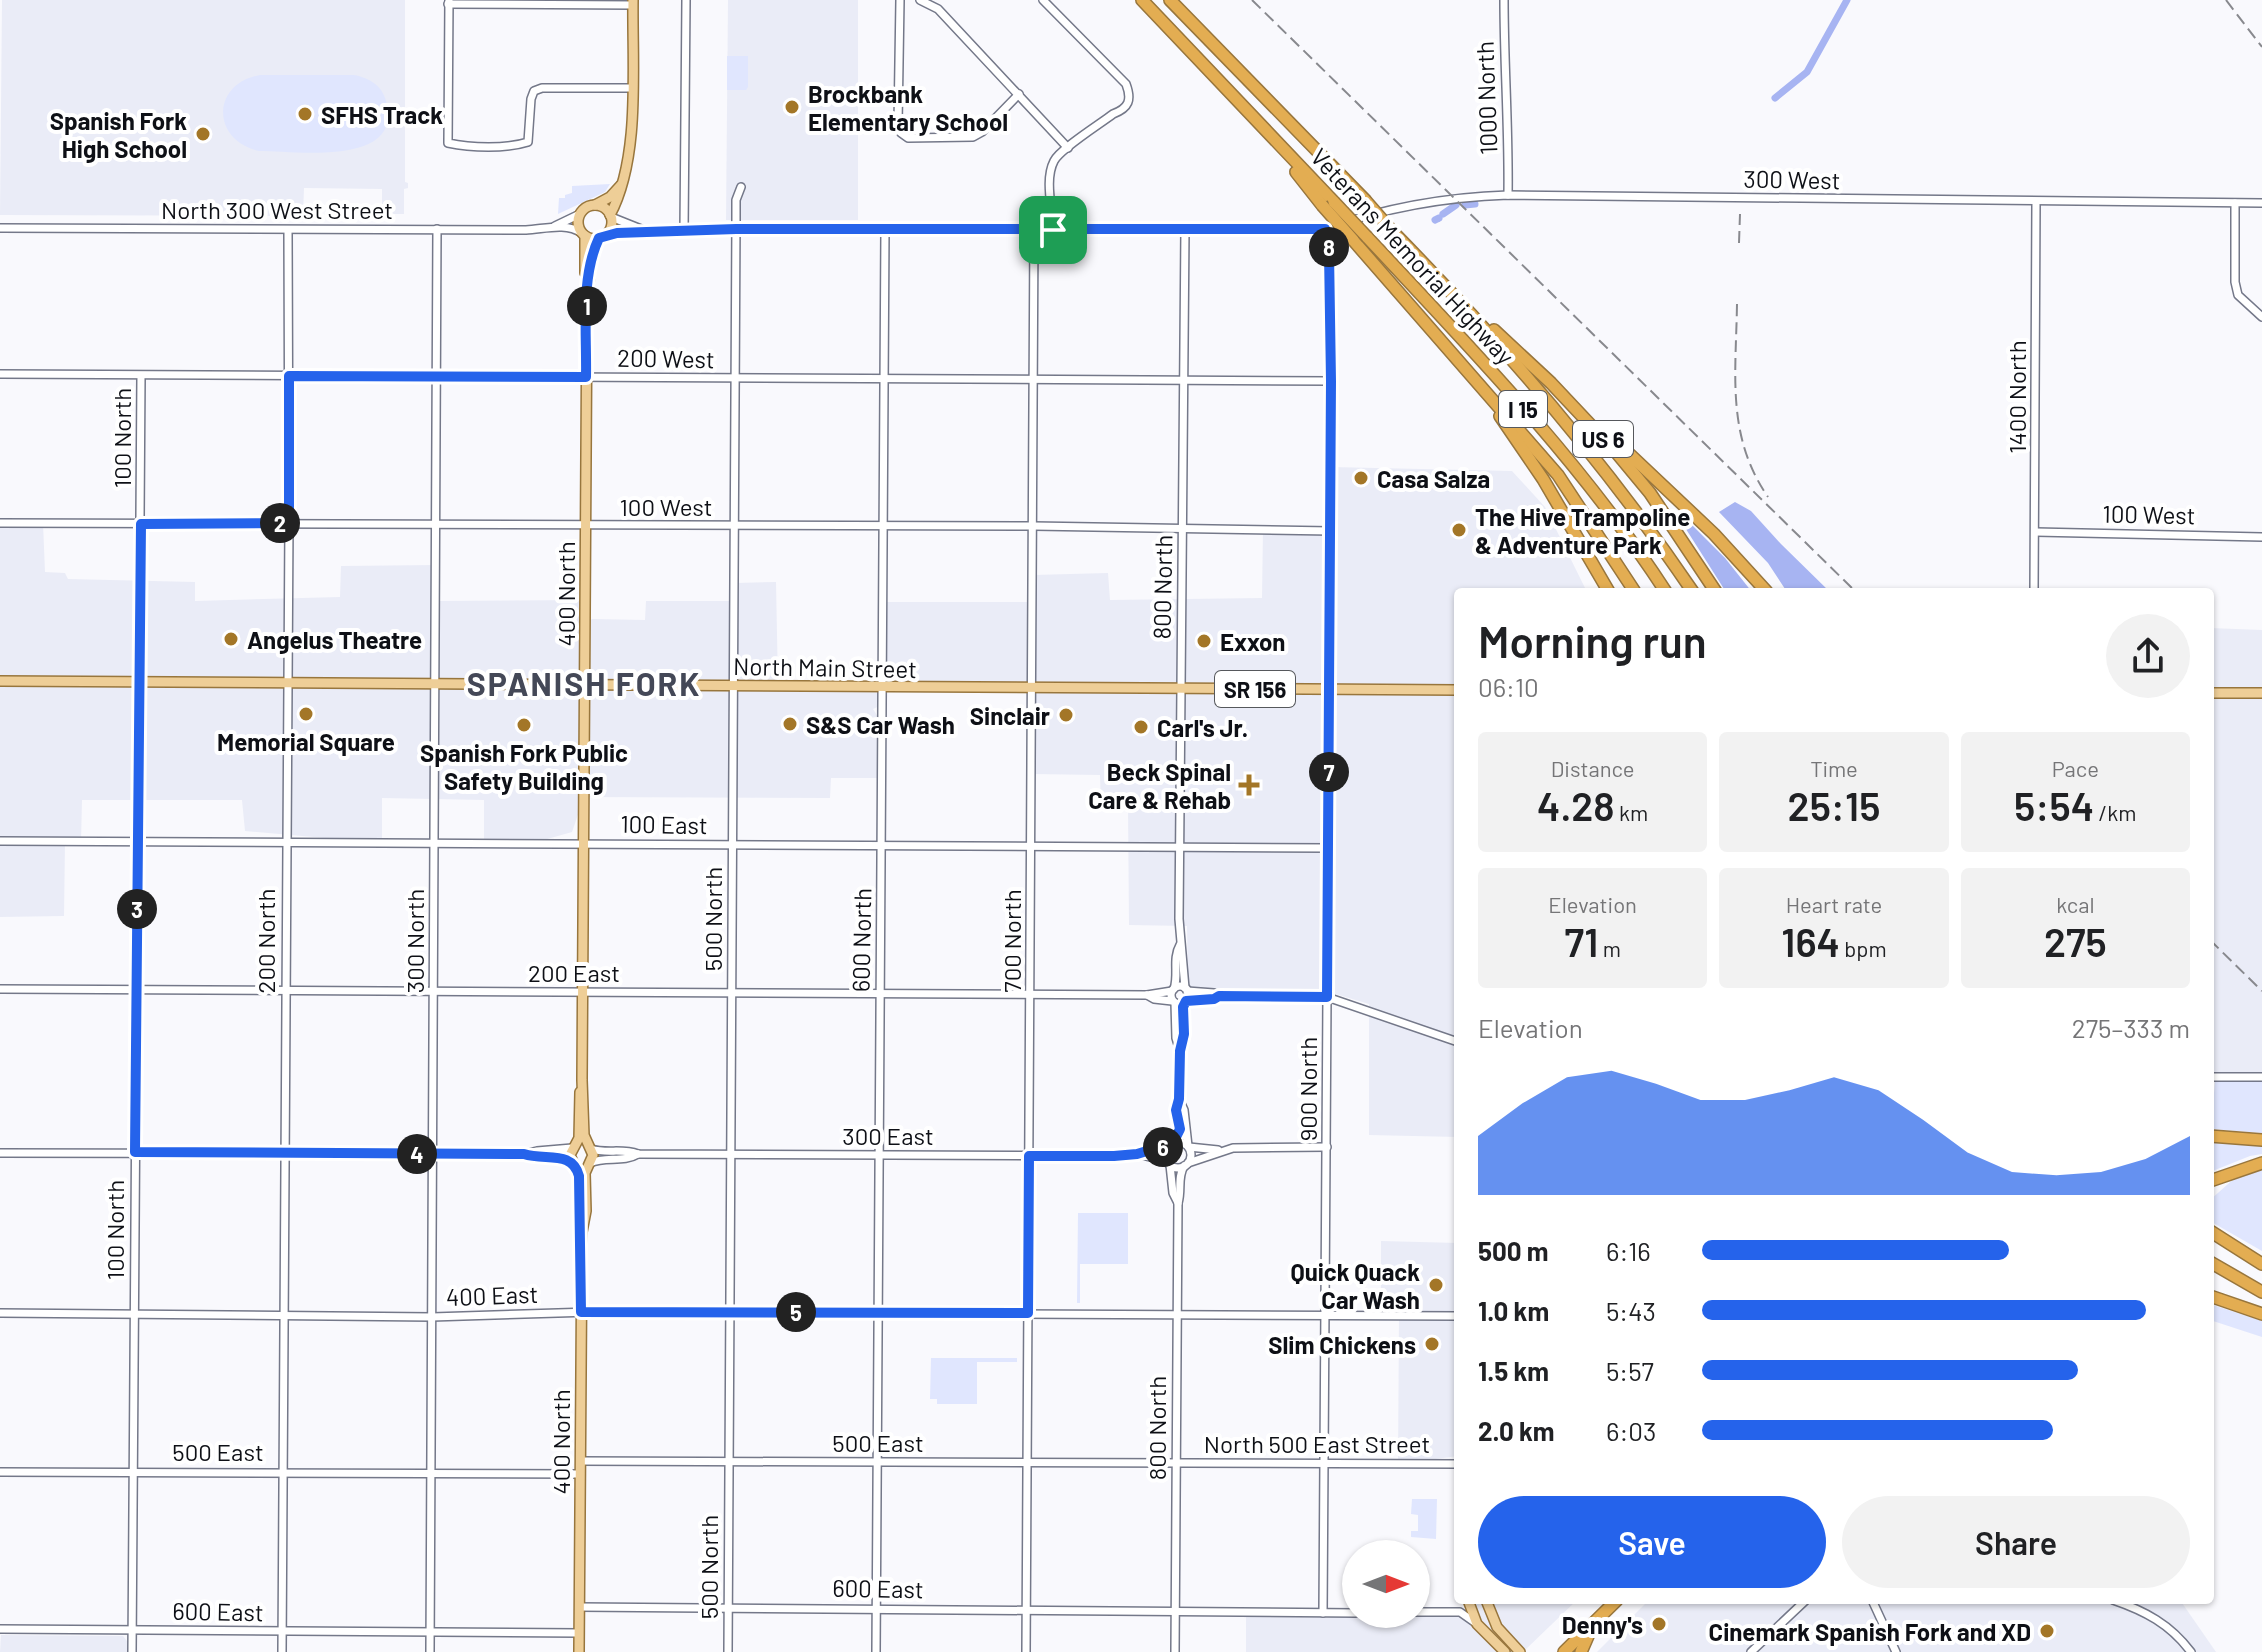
<!DOCTYPE html>
<meta charset="utf-8">
<style>
:root{--surface:#fff;--page:#f2f2f2;--text:#202124;--muted:#757577;--accent:#2563eb}
body{margin:0;font-family:Barlow,sans-serif;background:var(--page);color:var(--text);height:100vh;display:flex;flex-direction:column;font-size:30px;white-space:nowrap}
*{box-sizing:border-box;margin:0}
p{font-size:26px;color:var(--muted)}
.icon{flex:none;width:44px;height:44px;fill:none;stroke:currentColor;stroke-width:2;stroke-linecap:round;stroke-linejoin:round}
.map{position:relative;flex:1;overflow:hidden}
.side{position:absolute;left:1454px;top:588px;width:760px;height:1016px;display:flex;flex-direction:column;background:var(--surface);border-radius:8px;box-shadow:0 2px 6px #0004}
.side>*{flex:none}
.needle{width:52px;rotate:90deg}
.tools{position:absolute;left:1342px;top:1540px;display:grid;gap:16px}
.tools a{display:grid;place-items:center;width:88px;height:88px;border-radius:50%;background:var(--surface);box-shadow:0 2px 6px #0004;font-size:40px}
.pin{position:absolute;display:grid;place-items:center;width:68px;height:68px;color:#fff;margin:-34px;border-radius:16px;box-shadow:0 4px 12px #0006}
.km{position:absolute;width:40px;height:40px;margin:-20px;border-radius:50%;background:#222;color:#fff;font-size:22px;line-height:40px;text-align:center}
.round{display:grid;place-items:center;flex:none;width:84px;height:84px;border-radius:42px;background:var(--page)}
.overview{display:flex;align-items:center;justify-content:space-between;height:136px;padding:0 24px}
h1{font-size:44px;font-weight:600;line-height:60px}
.figures{display:grid;grid-template-columns:repeat(3,1fr);gap:12px;height:136px;padding:8px 24px}
.figures div{display:grid;align-content:center;border-radius:8px;background:var(--page);text-align:center}
.figures b{font-size:40px;font-weight:600}
.figures small{font-size:22px;font-weight:400}
.figures p{font-size:22px}
.chart{height:224px;padding:16px 24px}
.chart p{display:flex;justify-content:space-between}
.chart svg{width:100%;height:144px;margin-top:8px;fill:var(--accent);opacity:.7}
.primary-button{display:flex;gap:16px;margin-top:auto;padding:16px 24px}
.primary-button a{flex:1;height:92px;border-radius:48px;background:var(--accent);color:#fff;font-size:32px;font-weight:600;line-height:92px;text-align:center}
.primary-button a+a{background:var(--page);color:var(--text)}
ul{padding:0 24px;list-style:none;font-size:26px}
li{display:grid;grid-template-columns:128px 96px 1fr;align-items:center;height:60px}
li i{height:20px;border-radius:10px;background:var(--accent)}
.map>svg:first-child{display:block}
.built{fill:#eaecf7}
.green{fill:#e0e6fe}
.water{fill:#a7b4f2}
.lines{fill:none;stroke-linecap:round;stroke-linejoin:round}
.canal{stroke:#a7b4f2;stroke-width:7}
.minor-casing{stroke:#747889;stroke-width:10}
.major-casing{stroke:#98763d;stroke-width:12}
.highway-casing{stroke:#98763d;stroke-width:14}
.minor{stroke:#fff;stroke-width:7}
.major{stroke:#eece97;stroke-width:9}
.highway{stroke:#e3ad52;stroke-width:11}
.rail{stroke:#88898e;stroke-width:2;stroke-dasharray:12 6;stroke-linecap:butt}
.highway-bridge-casing{stroke:#98763d;stroke-width:14;stroke-linecap:butt}
.highway-bridge{stroke:#e3ad52;stroke-width:11}
.route-casing{stroke:#fff;stroke-width:16}
.route{stroke:#2563eb;stroke-width:10}
.poi-dot{fill:#a37627;stroke:#fff;stroke-width:3}
.labels{text-anchor:middle;dominant-baseline:central;stroke-width:8;stroke-linejoin:round;paint-order:stroke}
.shield{fill:#fff;stroke:#56585c;stroke-width:2}
.shield-label{font-size:22px;font-weight:bold;fill:#0e1016}
.poi-label{font-size:24px;font-weight:bold;fill:#0e1016;stroke:#fff;text-anchor:start}
.street-label{font-size:24px;fill:#0e1016;stroke:#fff}
.district-label{font-size:32px;font-weight:bold;letter-spacing:2px;fill:#444857;stroke:#fff}
</style>
<div class="map">
<svg width="2262" height="1652" viewBox="0 0 2262 1652">
<rect width="100%" height="100%" fill="#f9f9fd"/>
<g class="built">
<polygon points="2,0 405,0 405,182 408,183 408,188 404,189 404,214 382,214 382,189 304,188 303,216 0,215"/>
<polygon points="728,0 858,0 858,220 726,220"/>
<polygon points="1331,467 1512,471 1545,507 1587,592 1458,592 1458,1137 1369,1135 1369,1004 1319,989 1192,989 1188,985 1187,926 1129,925 1128,807 1101,809 1100,775 1032,774 1032,689 882,688 882,705 873,709 882,723 881,778 831,778 830,798 584,797 572,832 533,843 484,843 484,800 382,798 382,843 245,831 242,800 82,800 81,842 65,842 64,916 0,917 0,523 43,523 45,572 65,573 68,579 195,582 195,601 340,597 341,566 436,565 436,601 585,600 586,623 592,619 645,620 646,601 734,601 735,583 776,582 778,686 882,688 883,602 1033,602 1033,575 1108,573 1110,600 1262,598 1263,529 1331,530"/>
<polygon points="2210,628 2262,630 2262,1084 2210,1082"/>
<polygon points="1381,1241 1458,1243 1458,1456 1398,1464 1399,1315 1381,1315"/>
<polygon points="1476,1600 1577,1600 1523,1652 1246,1652 1246,1613 1460,1612 1477,1622"/>
<polygon points="1649,1600 2180,1600 2216,1652 1597,1652"/>
<polygon points="1,1635 123,1636 127,1641 127,1652 0,1652"/>
</g>
<g class="green">
<polygon points="727,56 748,56 748,87 746,90 727,90"/>
<path d="M260,75H354C369,78 382,85 386,101C405,167 296,151 259,151C211,140 211,84 260,75Z"/>
<polygon points="610,184 605,192 558,214 559,198 565,198 565,195 572,193 572,186"/>
<polygon points="2215,1082 2262,1082 2262,1133 2210,1129 2210,1105 2213,1104"/>
<polygon points="2210,1139 2262,1144 2262,1154 2250,1156 2210,1172"/>
<polygon points="2262,1169 2262,1251 2210,1221 2210,1200 2236,1177"/>
<polygon points="1078,1213 1128,1213 1128,1264 1080,1264 1080,1303 1077,1303"/>
<polygon points="2210,1304 2262,1321 2262,1337 2210,1320"/>
<polygon points="931,1358 1017,1358 1017,1362 977,1362 977,1404 937,1404 937,1399 930,1399"/>
<polygon points="1412,1499 1437,1499 1436,1539 1411,1537 1411,1531 1418,1531 1418,1515 1411,1514"/>
</g>
<g class="water">
<polygon points="1735,502 1751,511 1781,544 1830,592 1787,592 1768,563 1719,512"/>
<polygon points="1688,521 1725,558 1752,592 1726,592 1684,526"/>
</g>
<g class="lines">
<g class="canal">
<polyline points="1775,98 1807,72 1847,0"/>
<polyline points="1465,205 1475,204"/>
<polyline points="1443,214 1456,205"/>
<polyline points="1435,220 1439,218"/>
</g>
<g class="minor-casing">
<g id="minor">
<path d="M449,0L448,143C471,148 506,149 528,142L531,99L534,91L542,88H632"/>
<polyline points="900,0 898,124 901,133 908,138 973,137 982,132 1019,94"/>
<polyline points="920,0 938,9 1068,148"/>
<path d="M1043,0L1126,84C1132,100 1129,108 1113,114C1100,124 1060,149 1054,161C1044,180 1053,210 1053,230"/>
<path d="M1504,0C1504,65 1509,129 1508,195"/>
<polyline points="448,4 633,5"/>
<polyline points="2235,203 2235,282 2238,295 2262,317"/>
<polyline points="611,217 641,229"/>
<polyline points="555,226 580,214"/>
<path d="M0,228L526,230C545,229 565,222 582,233"/>
<polyline points="684,230 686,0"/>
<path d="M604,236L647,230L1325,229C1384,208 1446,197 1508,195L2262,203"/>
<polyline points="0,374 1331,381"/>
<polyline points="0,523 1034,526 1331,531"/>
<polyline points="2036,532 2262,537"/>
<polyline points="2034,592 2036,202"/>
<polyline points="0,841 1328,848"/>
<circle cx="1180" cy="995" r="9"/>
<polyline points="1185,988 1179,919 1185,229"/>
<polyline points="0,989 1147,995 1172,991"/>
<path d="M1174,989C1179,974 1172,959 1180,945"/>
<polyline points="1187,991 1214,993 1219,996 1327,997 1458,1042"/>
<polyline points="1147,995 1154,999 1172,1001"/>
<polyline points="1187,1001 1214,999 1219,996"/>
<polyline points="1180,1049 1184,1034 1184,1003"/>
<polyline points="2210,1077 2262,1077"/>
<polyline points="1179,1099 1184,1110 1188,1146"/>
<circle cx="1178" cy="1155" r="13"/>
<polyline points="1173,1143 1180,1129 1176,1110 1179,1099 1180,1051 1176,1038 1175,1003"/>
<polyline points="1189,1147 1218,1150"/>
<path d="M591,1149C607,1154 622,1148 638,1154L1114,1156L1137,1154L1167,1161"/>
<polyline points="0,1153 524,1154 537,1151 572,1148"/>
<polyline points="1139,1153 1169,1146"/>
<polyline points="524,1154 572,1162"/>
<path d="M590,1163C606,1156 623,1163 638,1154"/>
<polyline points="1188,1163 1233,1148 1327,1147"/>
<polyline points="1170,1165 1173,1193 1178,1203"/>
<polyline points="0,1313 432,1317 591,1312 1458,1316"/>
<polyline points="580,1461 1458,1464"/>
<polyline points="0,1472 580,1474"/>
<polyline points="1872,1600 1896,1652"/>
<path d="M2113,1600C2145,1611 2170,1624 2191,1652"/>
<polyline points="579,1607 1356,1613"/>
<polyline points="1416,1612 1460,1612 1477,1624"/>
<polyline points="1323,1613 1331,381 1329,252 1325,229"/>
<polyline points="0,1629 579,1633"/>
<polyline points="132,1652 141,376"/>
<polyline points="282,1652 289,523 288,230"/>
<polyline points="430,1652 437,229"/>
<polyline points="728,1652 736,221 736,200 741,187"/>
<polyline points="876,1652 885,229"/>
<polyline points="1026,1652 1034,230"/>
<path d="M1175,1652L1178,1203C1182,1190 1177,1178 1184,1166"/>
<polyline points="1751,1652 1806,1600"/>
</g>
</g>
<g class="major-casing">
<g id="major">
<polyline points="595,205 610,197 621,185"/>
<circle cx="595" cy="222" r="17"/>
<path d="M610,215C641,157 632,66 633,0"/>
<polyline points="585,273 585,236"/>
<polyline points="0,681 1458,690"/>
<polyline points="2210,693 2262,693"/>
<polyline points="582,1232 586,1211 585,1173 593,1155 584,1135 582,1080 587,300 592,255 599,238"/>
<polyline points="1468,1600 1477,1624 1505,1652"/>
<polyline points="1486,1600 1497,1627 1520,1652"/>
<polyline points="579,1652 582,1232 579,1176 570,1155 579,1138 580,1092"/>
</g>
</g>
<g class="highway-casing">
<g id="highway">
<polyline points="1142,0 1334,202"/>
<polyline points="1170,0 1365,200"/>
<polyline points="1296,172 1322,205"/>
<path d="M1393,232C1503,344 1605,462 1693,592"/>
<path d="M1367,237C1472,349 1583,464 1666,592"/>
<polyline points="1353,240 1558,475 1635,592"/>
<polyline points="1494,330 1551,383 1616,452 1650,493 1716,592"/>
<polyline points="1500,416 1543,479 1609,592"/>
<polyline points="1606,432 1714,534 1767,592"/>
<polyline points="2210,1136 2262,1140"/>
<polyline points="2210,1181 2262,1163"/>
<polyline points="2210,1231 2262,1264"/>
<polyline points="2210,1262 2262,1292"/>
<polyline points="2210,1296 2262,1314"/>
<polyline points="1564,1652 1617,1600"/>
<polyline points="1581,1652 1591,1629"/>
</g>
</g>
<use href="#minor" class="minor"/>
<use href="#major" class="major"/>
<use href="#highway" class="highway"/>
<g class="rail">
<polyline points="1252,0 1856,592"/>
<polyline points="2226,0 2262,47"/>
<polyline points="1739,243 1740,214"/>
<path d="M1737,304C1736,374 1726,436 1768,497"/>
<polyline points="2210,940 2262,991"/>
</g>
<g class="highway-bridge-casing">
<g id="highway-bridge">
<polyline points="1365,200 1393,232"/>
<polyline points="1334,202 1367,237"/>
<polyline points="1322,205 1353,240"/>
</g>
</g>
<use href="#highway-bridge" class="highway-bridge"/>
</g>
<g class="lines">
<g class="route-casing">
<path id="route" d="M1325,229L1329,252L1331,381L1327,997L1219,996L1214,999L1186,1001L1183,1007L1184,1034L1180,1051L1179,1099L1176,1110L1180,1129L1173,1143L1137,1154L1114,1156H1029L1028,1313L581,1312L579,1176C572,1150 546,1161 524,1154L135,1152L141,524L289,523V376L586,377C587,333 580,278 599,238L617,233L736,229Z"/>
</g>
<use href="#route" class="route"/>
</g>
<g class="poi-dot">
<circle cx="792" cy="107" r="8"/>
<circle cx="305" cy="114" r="8"/>
<circle cx="203" cy="134" r="8"/>
<circle cx="1361" cy="478" r="8"/>
<circle cx="1459" cy="530" r="8"/>
<circle cx="231" cy="639" r="8"/>
<circle cx="1204" cy="641" r="8"/>
<circle cx="306" cy="714" r="8"/>
<circle cx="1066" cy="715" r="8"/>
<circle cx="790" cy="724" r="8"/>
<circle cx="524" cy="725" r="8"/>
<circle cx="1141" cy="727" r="8"/>
<path d="M1245 773h8v8h8v8h-8v8h-8v-8h-8v-8h8z"/>
<circle cx="1436" cy="1285" r="8"/>
<circle cx="1432" cy="1344" r="8"/>
<circle cx="1659" cy="1624" r="8"/>
<circle cx="2047" cy="1631" r="8"/>
</g>
<g class="labels">
<g class="shield">
<rect x="1499" y="391" width="48" height="36" rx="6"/>
<rect x="1573" y="421" width="60" height="36" rx="6"/>
<rect x="1215" y="671" width="80" height="36" rx="6"/>
</g>
<g class="shield-label">
<text x="1523" y="409">I 15</text>
<text x="1603" y="439">US 6</text>
<text x="1255" y="689">SR 156</text>
</g>
<g class="poi-label">
<text x="808" y="93">Brockbank<tspan x="808" dy="28">Elementary School</tspan></text>
<text x="321" y="114">SFHS Track</text>
<text x="187" y="120" text-anchor="end">Spanish Fork<tspan x="187" dy="28">High School</tspan></text>
<text x="1377" y="478">Casa Salza</text>
<text x="1475" y="516">The Hive Trampoline<tspan x="1475" dy="28">&amp; Adventure Park</tspan></text>
<text x="247" y="639">Angelus Theatre</text>
<text x="1220" y="641">Exxon</text>
<text x="1050" y="715" text-anchor="end">Sinclair</text>
<text x="806" y="724">S&amp;S Car Wash</text>
<text x="1157" y="727">Carl's Jr.</text>
<text x="306" y="741" text-anchor="middle">Memorial Square</text>
<text x="524" y="752" text-anchor="middle">Spanish Fork Public<tspan x="524" dy="28">Safety Building</tspan></text>
<text x="1231" y="771" text-anchor="end">Beck Spinal<tspan x="1231" dy="28">Care &amp; Rehab</tspan></text>
<text x="1420" y="1271" text-anchor="end">Quick Quack<tspan x="1420" dy="28">Car Wash</tspan></text>
<text x="1416" y="1344" text-anchor="end">Slim Chickens</text>
<text x="1643" y="1624" text-anchor="end">Denny's</text>
<text x="2031" y="1631" text-anchor="end">Cinemark Spanish Fork and XD</text>
</g>
<g class="street-label">
<text transform="translate(1486 98) rotate(-92)">1000 North</text>
<text transform="translate(1792 179) rotate(1)">300 West</text>
<text x="277" y="209">North 300 West Street</text>
<text transform="translate(1413 256) rotate(47)">Veterans Memorial Highway</text>
<text transform="translate(666 358) rotate(1)">200 West</text>
<text transform="translate(2016 397) rotate(-90)">1400 North</text>
<text transform="translate(121 438) rotate(-90)">100 North</text>
<text x="666" y="506">100 West</text>
<text transform="translate(2149 514) rotate(1)">100 West</text>
<text transform="translate(1162 587) rotate(-89)">800 North</text>
<text transform="translate(565 594) rotate(-90)">400 North</text>
<text transform="translate(825 667) rotate(1)">North Main Street</text>
<text transform="translate(664 824) rotate(1)">100 East</text>
<text transform="translate(712 919) rotate(-90)">500 North</text>
<text transform="translate(861 940) rotate(-89)">600 North</text>
<text transform="translate(265 941) rotate(-90)">200 North</text>
<text transform="translate(414 941) rotate(-90)">300 North</text>
<text transform="translate(1011 941) rotate(-90)">700 North</text>
<text x="574" y="972">200 East</text>
<text transform="translate(1307 1089) rotate(-90)">900 North</text>
<text x="888" y="1135">300 East</text>
<text transform="translate(114 1230) rotate(-90)">100 North</text>
<text transform="translate(492 1295) rotate(-2)">400 East</text>
<text transform="translate(1156 1428) rotate(-90)">800 North</text>
<text transform="translate(560 1442) rotate(-90)">400 North</text>
<text x="878" y="1442">500 East</text>
<text x="1317" y="1443">North 500 East Street</text>
<text x="218" y="1451">500 East</text>
<text transform="translate(708 1567) rotate(-90)">500 North</text>
<text transform="translate(878 1588) rotate(1)">600 East</text>
<text transform="translate(218 1611) rotate(1)">600 East</text>
</g>
<g class="district-label">
<text x="584" y="683">SPANISH FORK</text>
</g>
</g>
</svg>
<div class="tools">
<a><svg class="needle" viewBox="-14 -14 28 28"><path d="M0-13l5 13h-10z" fill="#e53935"/><path d="M0 13l5-13h-10z" fill="#757577"/></svg></a>
</div>
<div class="pin" style="left:1053px;top:230px;background:#1e9e55"><svg class="icon" aria-label="arrive" viewBox="0 0 24 24"><path d="M6 21V4h12l-3 4 3 4H6"/></svg></div>
<b class="km" style="left:587px;top:306px">1</b>
<b class="km" style="left:280px;top:523px">2</b>
<b class="km" style="left:137px;top:909px">3</b>
<b class="km" style="left:417px;top:1154px">4</b>
<b class="km" style="left:796px;top:1312px">5</b>
<b class="km" style="left:1163px;top:1147px">6</b>
<b class="km" style="left:1329px;top:772px">7</b>
<b class="km" style="left:1329px;top:247px">8</b>
<section class="side">
<div class="overview"><div><h1>Morning run</h1><p>06:10</p></div><a class="round"><svg class="icon" aria-label="share" viewBox="0 0 24 24"><path d="M12 15V3M7 8l5-5 5 5M5 13v7h14v-7"/></svg></a></div>
<div class="figures">
<div><p>Distance</p><b>4.28<small> km</small></b></div>
<div><p>Time</p><b>25:15</b></div>
<div><p>Pace</p><b>5:54<small> /km</small></b></div>
</div>
<div class="figures">
<div><p>Elevation</p><b>71<small> m</small></b></div>
<div><p>Heart rate</p><b>164<small> bpm</small></b></div>
<div><p>kcal</p><b>275</b></div>
</div>
<div class="chart"><p><span>Elevation</span>275–333 m</p>
<svg viewBox="0 0 160 44" preserveAspectRatio="none"><path d="M0 44V26L10 16L20 8L30 6L40 10L50 15L60 15L70 12L80 8L90 12L100 21L110 31L120 37L130 38L140 37L150 33L160 26V44z"/></svg>
</div>
<ul>
<li><b>500 m</b>6:16<i style="width:63%"></i></li>
<li><b>1.0 km</b>5:43<i style="width:91%"></i></li>
<li><b>1.5 km</b>5:57<i style="width:77%"></i></li>
<li><b>2.0 km</b>6:03<i style="width:72%"></i></li>
</ul>
<div class="primary-button"><a>Save</a><a>Share</a></div>
</section>
</div>
